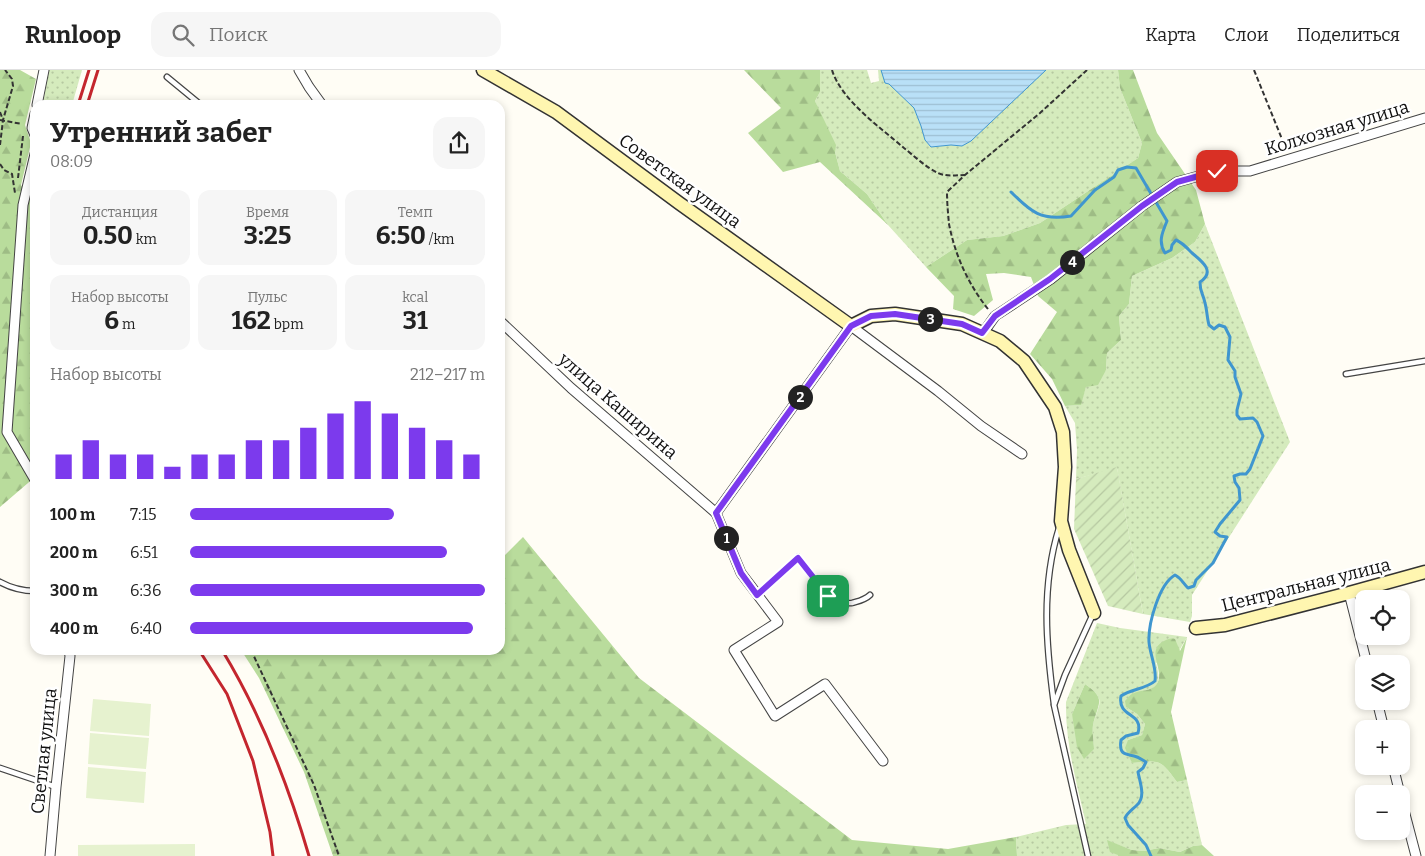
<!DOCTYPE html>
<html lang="ru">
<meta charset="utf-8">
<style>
:root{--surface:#fff;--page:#f6f6f6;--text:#222;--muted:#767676;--line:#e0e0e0;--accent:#7c3aed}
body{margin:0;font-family:Bitter,serif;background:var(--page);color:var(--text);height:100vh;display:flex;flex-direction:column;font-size:19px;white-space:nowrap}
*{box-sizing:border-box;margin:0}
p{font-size:16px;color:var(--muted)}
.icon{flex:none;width:28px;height:28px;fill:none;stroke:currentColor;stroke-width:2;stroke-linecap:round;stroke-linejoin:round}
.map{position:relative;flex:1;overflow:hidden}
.details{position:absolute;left:30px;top:30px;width:475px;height:555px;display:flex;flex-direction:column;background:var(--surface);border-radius:15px;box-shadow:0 2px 8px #0003}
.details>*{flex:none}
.controls{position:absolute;left:1355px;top:520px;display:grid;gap:10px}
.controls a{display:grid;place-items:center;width:55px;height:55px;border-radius:10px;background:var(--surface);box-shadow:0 2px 8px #0003;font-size:25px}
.pin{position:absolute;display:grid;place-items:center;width:42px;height:42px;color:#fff;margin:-21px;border-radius:10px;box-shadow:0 2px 8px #0006}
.km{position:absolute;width:25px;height:25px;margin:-12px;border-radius:50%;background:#222;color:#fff;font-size:14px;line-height:25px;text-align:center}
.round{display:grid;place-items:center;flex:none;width:52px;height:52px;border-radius:15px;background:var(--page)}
.overview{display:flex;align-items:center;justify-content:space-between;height:85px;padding:0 20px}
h1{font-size:28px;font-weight:700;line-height:38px}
.stats{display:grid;grid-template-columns:repeat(3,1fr);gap:8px;height:85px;padding:5px 20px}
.stats div{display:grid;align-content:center;border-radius:12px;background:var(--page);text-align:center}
.stats b{font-size:25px;font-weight:700}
.stats small{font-size:14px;font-weight:400}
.stats p{font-size:14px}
.chart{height:140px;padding:10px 20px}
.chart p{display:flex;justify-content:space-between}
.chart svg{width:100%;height:90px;margin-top:5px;stroke:var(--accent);stroke-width:6}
ul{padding:0 20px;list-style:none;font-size:16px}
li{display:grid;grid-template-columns:80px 60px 1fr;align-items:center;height:38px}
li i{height:12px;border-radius:6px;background:var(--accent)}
header{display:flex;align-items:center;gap:30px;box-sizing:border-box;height:70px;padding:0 25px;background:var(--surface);border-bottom:1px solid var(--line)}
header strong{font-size:24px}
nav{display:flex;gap:28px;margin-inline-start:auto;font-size:18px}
.search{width:350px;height:45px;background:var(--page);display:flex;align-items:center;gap:12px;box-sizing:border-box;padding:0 18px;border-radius:15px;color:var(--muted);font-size:19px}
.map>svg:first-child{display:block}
.grass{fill:url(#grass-dots);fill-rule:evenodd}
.forest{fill:url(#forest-firs)}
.garden{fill:url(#garden-furrows)}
.pitch{fill:#e6f2cf}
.water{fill:url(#water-rules);stroke:#3f96cf}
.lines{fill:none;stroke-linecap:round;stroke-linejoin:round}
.stream{stroke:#3f96cf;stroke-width:3}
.lane-casing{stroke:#444;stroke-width:7}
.street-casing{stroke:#444;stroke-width:11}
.secondary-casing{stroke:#333;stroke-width:15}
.path{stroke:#333;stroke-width:2;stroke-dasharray:5 2.5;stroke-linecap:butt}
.lane{stroke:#fff;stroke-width:4.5}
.street{stroke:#fff;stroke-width:9}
.secondary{stroke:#fff6b0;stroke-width:12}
.rail{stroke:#c4262e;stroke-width:3}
.route-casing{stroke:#fff;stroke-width:10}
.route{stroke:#7c3aed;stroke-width:6}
.labels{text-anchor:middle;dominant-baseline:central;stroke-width:5;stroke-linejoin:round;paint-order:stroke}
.street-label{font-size:18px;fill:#111;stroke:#fff}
</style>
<header>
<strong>Runloop</strong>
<div class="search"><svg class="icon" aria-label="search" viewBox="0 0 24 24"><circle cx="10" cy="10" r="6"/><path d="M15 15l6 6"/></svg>Поиск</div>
<nav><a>Карта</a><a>Слои</a><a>Поделиться</a></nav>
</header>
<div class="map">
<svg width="1425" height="786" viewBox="0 0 1425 786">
<defs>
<pattern id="grass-dots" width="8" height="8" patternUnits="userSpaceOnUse" patternTransform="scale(1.25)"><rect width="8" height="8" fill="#d5ebbd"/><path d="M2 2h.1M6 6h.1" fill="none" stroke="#b6c8a1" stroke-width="1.8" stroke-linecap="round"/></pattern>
<pattern id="forest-firs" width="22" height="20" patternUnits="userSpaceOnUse" patternTransform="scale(1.25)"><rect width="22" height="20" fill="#b9dc9c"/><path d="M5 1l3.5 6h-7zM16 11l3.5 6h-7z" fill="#9ebc85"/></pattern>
<pattern id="garden-furrows" width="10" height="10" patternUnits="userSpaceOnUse" patternTransform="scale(1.25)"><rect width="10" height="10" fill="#d5ebbd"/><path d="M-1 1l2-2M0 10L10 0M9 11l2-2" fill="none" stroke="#b6c8a1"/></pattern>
<pattern id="water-rules" width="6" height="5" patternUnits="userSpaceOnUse" patternTransform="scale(1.25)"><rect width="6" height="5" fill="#b9e0f7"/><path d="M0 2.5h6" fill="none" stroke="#9ebfd3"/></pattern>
</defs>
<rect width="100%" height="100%" fill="#fffdf5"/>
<g class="grass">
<polygon points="48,0 82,0 72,35 43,35"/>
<polygon points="820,0 867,0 871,13 879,11 878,0 881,0 885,12 889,14 914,38 921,56 925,70 931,77 951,75 962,76 1046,0 1118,0 1120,18 1142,73 1138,88 1040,153 1003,166 967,170 926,197 888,155 867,124 840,101 835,82 815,31 820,22"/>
<polygon points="1205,154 1290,372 1192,525 1192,546 1190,552 1143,544 1117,398 1076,409 1077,380 1075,353 1065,336 1080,335 1086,317 1106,300 1107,283 1121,270 1119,246 1129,234 1132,206 1172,188 1195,172"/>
<path d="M1097,553L1120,558L1187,567L1179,581L1156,593C1163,619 1155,618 1132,624L1126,637L1137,644L1145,654L1142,665L1128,670L1132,693C1160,690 1160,689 1177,712L1187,710L1202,775L1193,776L1180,782L1159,778L1144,781L1132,780L1108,771L1119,785L1118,786H1017L1016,767L1066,755L1086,754C1077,714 1065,673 1066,632ZM1085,614C1108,630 1098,634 1093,655C1092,663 1094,672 1094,679L1072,644Z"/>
</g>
<g class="forest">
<polygon points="0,0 20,0 36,9 25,55 31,73 21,115 35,140 35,406 28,413 0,437"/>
<polygon points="744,0 820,0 820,22 815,31 836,75 835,82 840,101 867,124 888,155 820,92 783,102 748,63 781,38"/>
<polygon points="1118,0 1133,0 1157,63 1196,120 1205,154 1195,172 1172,188 1132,206 1129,234 1119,246 1121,270 1107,283 1106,300 1098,315 1086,317 1081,335 1065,336 1052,309 1030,284 1057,242 1038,226 1031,207 1004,203 986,204 993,230 974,246 953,239 954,226 926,197 967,170 1003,166 1040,153 1138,88 1142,73 1120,18"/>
<polygon points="523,467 639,608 852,770 948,779 1016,767 1017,786 333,786 304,702 259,608 241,580 500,580 500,490"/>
<path d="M1187,567L1171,642L1187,710L1177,712C1160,689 1160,690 1132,693L1125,678L1128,670L1142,665L1145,654L1137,644L1126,637L1125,631C1128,628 1130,624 1134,623C1141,620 1151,621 1156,615C1167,602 1144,581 1164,571C1168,569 1170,568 1175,569L1180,581Z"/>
<path d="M1085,614C1107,629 1098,633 1093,655C1092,663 1094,672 1094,679L1084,689L1077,677L1072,644Z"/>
<polygon points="1107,770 1132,780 1144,781 1159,778 1180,782 1193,776 1202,775 1214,786 1118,786 1118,785 1110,782"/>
</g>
<polygon class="garden" points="1117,397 1143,544 1108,536 1074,459 1076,409"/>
<g class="pitch">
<polygon points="93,629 151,634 149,666 90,661"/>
<polygon points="90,663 149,668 146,699 88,694"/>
<polygon points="88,697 146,702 144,733 86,728"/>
<polygon points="195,774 195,786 78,786 78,775"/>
</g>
<polygon class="water" points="881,0 1046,0 971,71 962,76 951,75 931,77 925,70 921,56 914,38 889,14 885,13"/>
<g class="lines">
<path class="stream" d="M1011,122C1031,142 1041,151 1071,146L1095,120L1114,107L1118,100L1127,97L1136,98L1167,151C1162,163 1158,172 1165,183L1171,180L1172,175L1176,170C1183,173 1187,178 1192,183C1202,191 1216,202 1200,212C1200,223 1203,223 1205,233C1207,240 1207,248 1209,255L1214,259L1219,255L1225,257L1230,267L1228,290L1235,301V307L1241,324L1237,340V345L1240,349L1253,348L1257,352L1263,366L1250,399L1246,404H1240L1234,406L1235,412L1239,418L1240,430L1220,454L1215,462L1220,466L1227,467L1213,493L1196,510L1194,516L1188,518C1183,513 1181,508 1175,505C1159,514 1148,554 1149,572C1150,585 1157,598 1155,611C1146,619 1131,619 1121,626C1117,648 1144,642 1138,663L1126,666L1121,670C1119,683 1123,684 1134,686C1139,687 1142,690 1146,692L1143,698L1138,702C1140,713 1146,727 1137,735C1132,740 1128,742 1125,748L1128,755L1146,775L1151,786"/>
<g class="lane-casing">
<g id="lane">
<polyline points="167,7 201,35"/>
<polyline points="1346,304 1425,291"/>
<path d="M0,512C11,518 23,521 35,521"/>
<path d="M757,525L798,487C806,498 826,527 836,532C842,534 847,533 852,533C859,531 865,530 870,525"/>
<path d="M1054,634C1046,575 1041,516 1059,458"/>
<polyline points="0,698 56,717"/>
<polyline points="1088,786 1054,635 1065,605 1093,544"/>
</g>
</g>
<g class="street-casing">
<g id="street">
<polyline points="299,0 309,17 322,35"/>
<polyline points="37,35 44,0"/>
<polyline points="35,44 32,58 35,65"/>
<polyline points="35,84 23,135 7,362 35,410"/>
<polyline points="500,251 571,318 716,443 741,503 778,552 734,580 775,646 825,614 883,691"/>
<polyline points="983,263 995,246 1051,209 1142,136 1177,112 1217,101 1250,101 1425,48"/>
<polyline points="716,443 851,256 938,321 981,356 1022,384"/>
<polyline points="1349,523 1367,594"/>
<polyline points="1377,631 1384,659"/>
<polyline points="1393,696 1400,724"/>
<polyline points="1401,729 1416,786"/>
<polyline points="50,786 56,717 70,586 69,580"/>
</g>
</g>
<g class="secondary-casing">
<g id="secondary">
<polyline points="483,0 556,42 679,133 851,256 871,246 895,244 962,254 1000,271 1024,291 1055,337 1063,362 1065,397 1061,451 1069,480 1094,543"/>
<polyline points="1196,558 1225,555 1349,523 1425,502"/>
</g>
</g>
<g class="path">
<path d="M832,0C841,30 881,58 904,78C914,86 927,98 938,103C947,107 956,105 965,105"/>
<polyline points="1254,0 1286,79"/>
<polyline points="0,42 3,50"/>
<polyline points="0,50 22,54"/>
<polyline points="0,75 3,50 13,16 12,9 5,0"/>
<polyline points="0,94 4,100 12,104 15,123"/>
<polyline points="18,108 23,66"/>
<path d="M988,239C968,214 955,185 949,154C948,143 947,133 947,122L965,105L1040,43L1087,0"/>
<polyline points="251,580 314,715 339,786"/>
</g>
<use href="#lane" class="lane"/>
<use href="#street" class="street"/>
<use href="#secondary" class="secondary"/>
<g class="rail">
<polyline points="78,35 89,0"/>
<polyline points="87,35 98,0"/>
<polyline points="199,580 227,624 253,691 270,762 273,786"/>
<path d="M222,580C261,644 288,714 309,786"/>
</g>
</g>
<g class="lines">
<g class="route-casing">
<polyline id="route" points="828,526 798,488 757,525 741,503 716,443 851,256 871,246 895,244 962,254 982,263 995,246 1050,209 1142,136 1177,112 1217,101"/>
</g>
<use href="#route" class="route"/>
</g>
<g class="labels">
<g class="street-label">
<text transform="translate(1337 58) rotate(-17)">Колхозная улица</text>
<text transform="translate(680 111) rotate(36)">Советская улица</text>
<text transform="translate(618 336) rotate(41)">улица Каширина</text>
<text transform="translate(1306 515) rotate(-14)">Центральная улица</text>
<text transform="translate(44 681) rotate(-84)">Светлая улица</text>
</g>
</g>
</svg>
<div class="controls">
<a><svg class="icon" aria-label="locate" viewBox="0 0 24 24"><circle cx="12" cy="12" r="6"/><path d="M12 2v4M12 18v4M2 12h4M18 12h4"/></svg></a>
<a><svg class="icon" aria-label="layers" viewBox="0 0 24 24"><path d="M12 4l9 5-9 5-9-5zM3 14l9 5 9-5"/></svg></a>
<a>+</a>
<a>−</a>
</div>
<div class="pin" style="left:828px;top:526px;background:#1e9e55"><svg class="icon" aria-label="arrive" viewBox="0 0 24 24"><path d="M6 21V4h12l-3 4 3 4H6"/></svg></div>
<div class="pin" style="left:1217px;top:101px;background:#d93025"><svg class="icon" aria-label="check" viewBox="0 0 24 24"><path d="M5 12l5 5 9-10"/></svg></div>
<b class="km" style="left:726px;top:468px">1</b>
<b class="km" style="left:800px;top:327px">2</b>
<b class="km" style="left:930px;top:249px">3</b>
<b class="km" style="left:1072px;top:192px">4</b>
<section class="details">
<div class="overview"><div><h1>Утренний забег</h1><p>08:09</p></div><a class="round"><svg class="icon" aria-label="share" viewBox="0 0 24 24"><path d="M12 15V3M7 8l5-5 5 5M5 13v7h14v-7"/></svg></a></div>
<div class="stats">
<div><p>Дистанция</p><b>0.50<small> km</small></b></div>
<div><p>Время</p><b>3:25</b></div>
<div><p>Темп</p><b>6:50<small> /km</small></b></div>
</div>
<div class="stats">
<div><p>Набор высоты</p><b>6<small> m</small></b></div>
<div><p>Пульс</p><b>162<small> bpm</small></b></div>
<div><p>kcal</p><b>31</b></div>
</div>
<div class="chart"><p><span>Набор высоты</span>212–217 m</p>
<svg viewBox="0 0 160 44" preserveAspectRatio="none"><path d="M5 44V32M15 44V25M25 44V32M35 44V32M45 44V38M55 44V32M65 44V32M75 44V25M85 44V25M95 44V19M105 44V12M115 44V6M125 44V12M135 44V19M145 44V25M155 44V32"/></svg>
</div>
<ul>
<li><b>100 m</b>7:15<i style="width:69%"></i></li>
<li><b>200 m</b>6:51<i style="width:87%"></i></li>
<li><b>300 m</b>6:36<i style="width:100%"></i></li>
<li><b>400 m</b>6:40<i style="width:96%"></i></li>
</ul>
</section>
</div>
